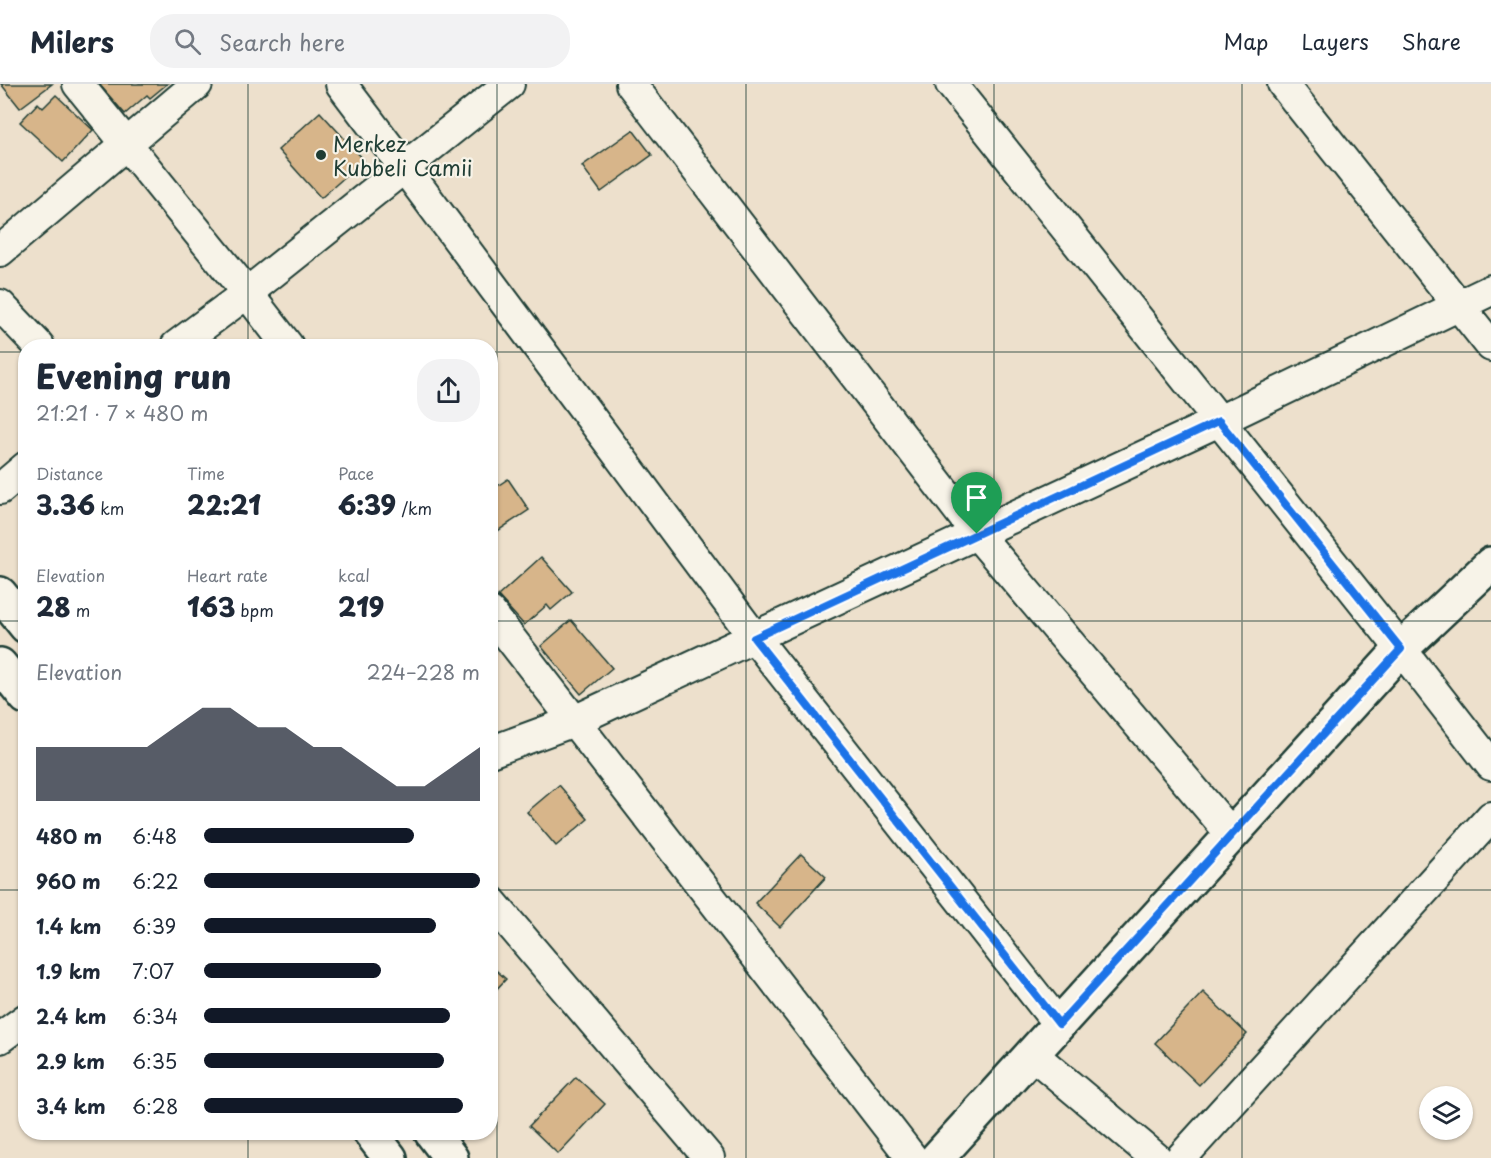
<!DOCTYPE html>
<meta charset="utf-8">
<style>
:root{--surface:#fff;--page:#f2f2f3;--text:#1f2937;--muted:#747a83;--line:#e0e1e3;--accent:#111827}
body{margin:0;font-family:"Playpen Sans",sans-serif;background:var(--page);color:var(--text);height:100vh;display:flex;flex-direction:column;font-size:22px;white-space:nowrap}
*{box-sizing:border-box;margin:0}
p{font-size:20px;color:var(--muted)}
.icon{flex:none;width:33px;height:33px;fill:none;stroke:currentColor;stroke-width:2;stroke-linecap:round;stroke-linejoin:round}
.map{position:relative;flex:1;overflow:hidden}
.sheet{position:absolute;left:18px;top:255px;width:480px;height:801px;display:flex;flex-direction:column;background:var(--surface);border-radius:24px;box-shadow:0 2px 4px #0004}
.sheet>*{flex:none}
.buttons{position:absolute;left:1419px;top:1002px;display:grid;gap:12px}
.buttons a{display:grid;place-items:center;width:54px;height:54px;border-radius:50%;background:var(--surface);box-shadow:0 2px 4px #0004;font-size:30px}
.pin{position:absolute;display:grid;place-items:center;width:51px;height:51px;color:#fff;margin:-62px -26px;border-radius:50% 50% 50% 0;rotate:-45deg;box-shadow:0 0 6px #0007}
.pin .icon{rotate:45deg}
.round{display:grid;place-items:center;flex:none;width:63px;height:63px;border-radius:24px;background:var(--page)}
.summary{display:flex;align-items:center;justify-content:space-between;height:102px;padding:0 18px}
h1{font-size:33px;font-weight:800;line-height:45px}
.figures{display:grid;grid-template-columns:repeat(3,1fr);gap:9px;height:102px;padding:6px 18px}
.figures div{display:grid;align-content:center}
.figures b{font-size:26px;font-weight:800}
.figures small{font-size:16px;font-weight:400}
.figures p{font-size:16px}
.chart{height:168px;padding:12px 18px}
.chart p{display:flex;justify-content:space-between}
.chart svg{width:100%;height:108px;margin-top:6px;fill:var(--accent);opacity:.7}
ul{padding:0 18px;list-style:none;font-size:20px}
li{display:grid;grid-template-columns:96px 72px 1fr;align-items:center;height:45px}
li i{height:15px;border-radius:8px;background:var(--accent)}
header{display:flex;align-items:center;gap:36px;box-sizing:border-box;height:84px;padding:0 30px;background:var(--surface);border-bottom:2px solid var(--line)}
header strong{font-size:28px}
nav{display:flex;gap:33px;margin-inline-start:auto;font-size:21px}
.search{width:420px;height:54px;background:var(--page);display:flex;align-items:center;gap:15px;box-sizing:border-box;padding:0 21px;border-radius:24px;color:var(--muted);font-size:22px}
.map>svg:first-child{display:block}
.building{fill:#d7b58a;stroke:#1f3d34;stroke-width:1.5}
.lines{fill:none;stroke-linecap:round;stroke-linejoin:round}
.street-casing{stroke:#1f3d34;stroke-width:34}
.secondary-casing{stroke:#1f3d34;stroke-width:38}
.street{stroke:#f7f3e8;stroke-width:30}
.secondary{stroke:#f7f3e8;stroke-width:33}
.route-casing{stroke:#fff;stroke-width:12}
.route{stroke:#1a73e8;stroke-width:8}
.grid{fill:none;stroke:#1f3d34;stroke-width:1.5;stroke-opacity:0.55}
.poi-dot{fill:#1f3d34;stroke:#f7f3e8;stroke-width:2}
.labels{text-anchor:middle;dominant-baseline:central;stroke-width:4.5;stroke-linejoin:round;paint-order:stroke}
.poi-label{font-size:21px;fill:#1f3d34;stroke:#f7f3e8;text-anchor:start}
</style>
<header>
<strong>Milers</strong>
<div class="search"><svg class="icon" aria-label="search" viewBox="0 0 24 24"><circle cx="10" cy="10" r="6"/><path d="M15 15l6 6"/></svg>Search here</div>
<nav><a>Map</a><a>Layers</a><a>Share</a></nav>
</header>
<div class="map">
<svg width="1491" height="1074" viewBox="0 0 1491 1074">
<rect width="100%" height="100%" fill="#ede0cc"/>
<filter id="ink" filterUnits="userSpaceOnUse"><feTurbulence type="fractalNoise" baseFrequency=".0167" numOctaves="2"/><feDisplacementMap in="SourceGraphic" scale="12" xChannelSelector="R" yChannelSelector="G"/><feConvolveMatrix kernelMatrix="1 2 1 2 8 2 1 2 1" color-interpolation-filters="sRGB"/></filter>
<g filter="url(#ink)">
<g class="building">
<polygon points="1,0 52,0 20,24"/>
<polygon points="99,0 167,0 150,14 147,11 125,30"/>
<polygon points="56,11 93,46 63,78 20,38 38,19 43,24"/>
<polygon points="320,28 364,76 321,114 278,66"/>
<polygon points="633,46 652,71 601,108 582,82"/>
<polygon points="508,395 529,426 490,452 490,407"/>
<polygon points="541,473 572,508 551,526 547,521 524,541 498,512"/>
<polygon points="571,536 612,584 581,610 541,562"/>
<polygon points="559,701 588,735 556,762 527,728"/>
<polygon points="801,770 826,793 780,843 755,819"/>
<polygon points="490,881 506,895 490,912"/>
<polygon points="1203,908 1247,950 1199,1001 1155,959"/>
<polygon points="576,993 605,1020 558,1070 529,1042"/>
</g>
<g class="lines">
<g class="street-casing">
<g id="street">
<polyline points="78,0 247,209 288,262"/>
<polyline points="341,0 404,83 754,553 1059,941"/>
<polyline points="631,0 977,450 1232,751"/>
<polyline points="951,0 1401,565 1491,681"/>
<polyline points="1283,0 1491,262"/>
<polyline points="0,167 197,0"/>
<polyline points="0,221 39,262"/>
<polyline points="176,262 247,209 509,0"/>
<polyline points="0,405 26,383"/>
<polyline points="490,528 912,1074"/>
<polyline points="490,668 574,637 1219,337 1491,206"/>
<polyline points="490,816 709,1074"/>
<polyline points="0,954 26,935"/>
<polyline points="1032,970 1156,1074"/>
<polyline points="1181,1074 1491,733"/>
</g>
</g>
<g class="secondary-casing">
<g id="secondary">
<polyline points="0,510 26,542"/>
<polyline points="0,581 26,613"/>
<polyline points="370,1048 390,1074"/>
<polyline points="431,1048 451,1074"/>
<polyline points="937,1074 1401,565 1491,480"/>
</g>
</g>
<use href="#street" class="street"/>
<use href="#secondary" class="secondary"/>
</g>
</g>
<g class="lines" filter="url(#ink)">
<g class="route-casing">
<polygon id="route" points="1219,337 1401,565 1059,940 754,554"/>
</g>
<use href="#route" class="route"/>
</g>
<path class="grid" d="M248,0V262M497,0V1074M746,0V1074M994,0V1074M1242,0V1074M0,268H26M490,268H1491M0,537H26M490,537H1491M0,806H26M490,806H1491M248,1048V1074"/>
<circle class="poi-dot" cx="321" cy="71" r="6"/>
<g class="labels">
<g class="poi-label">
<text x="333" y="59">Merkez<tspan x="333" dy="24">Kubbeli Camii</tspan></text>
</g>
</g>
</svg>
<div class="buttons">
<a><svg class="icon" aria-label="layers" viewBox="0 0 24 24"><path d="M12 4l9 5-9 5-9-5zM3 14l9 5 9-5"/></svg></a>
</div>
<div class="pin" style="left:977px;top:450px;background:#1e9e55"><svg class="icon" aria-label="arrive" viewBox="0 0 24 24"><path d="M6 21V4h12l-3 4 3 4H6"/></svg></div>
<section class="sheet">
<div class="summary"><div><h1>Evening run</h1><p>21:21 · 7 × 480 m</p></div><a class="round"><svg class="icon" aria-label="share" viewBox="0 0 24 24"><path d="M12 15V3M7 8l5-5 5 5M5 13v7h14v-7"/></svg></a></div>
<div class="figures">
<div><p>Distance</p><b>3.36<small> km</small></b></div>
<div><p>Time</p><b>22:21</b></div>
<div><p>Pace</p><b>6:39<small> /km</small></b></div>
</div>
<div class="figures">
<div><p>Elevation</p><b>28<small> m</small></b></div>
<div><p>Heart rate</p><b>163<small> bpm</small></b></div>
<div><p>kcal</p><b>219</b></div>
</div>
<div class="chart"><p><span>Elevation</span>224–228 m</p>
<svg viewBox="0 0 160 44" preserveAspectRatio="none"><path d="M0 44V22L10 22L20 22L30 22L40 22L50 14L60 6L70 6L80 14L90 14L100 22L110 22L120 30L130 38L140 38L150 30L160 22V44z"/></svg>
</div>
<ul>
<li><b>480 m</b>6:48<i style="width:76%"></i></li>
<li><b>960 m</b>6:22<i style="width:100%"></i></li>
<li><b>1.4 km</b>6:39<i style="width:84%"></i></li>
<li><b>1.9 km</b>7:07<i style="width:64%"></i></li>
<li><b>2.4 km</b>6:34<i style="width:89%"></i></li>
<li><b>2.9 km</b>6:35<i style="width:87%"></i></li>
<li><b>3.4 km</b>6:28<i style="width:94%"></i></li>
</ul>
</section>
</div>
